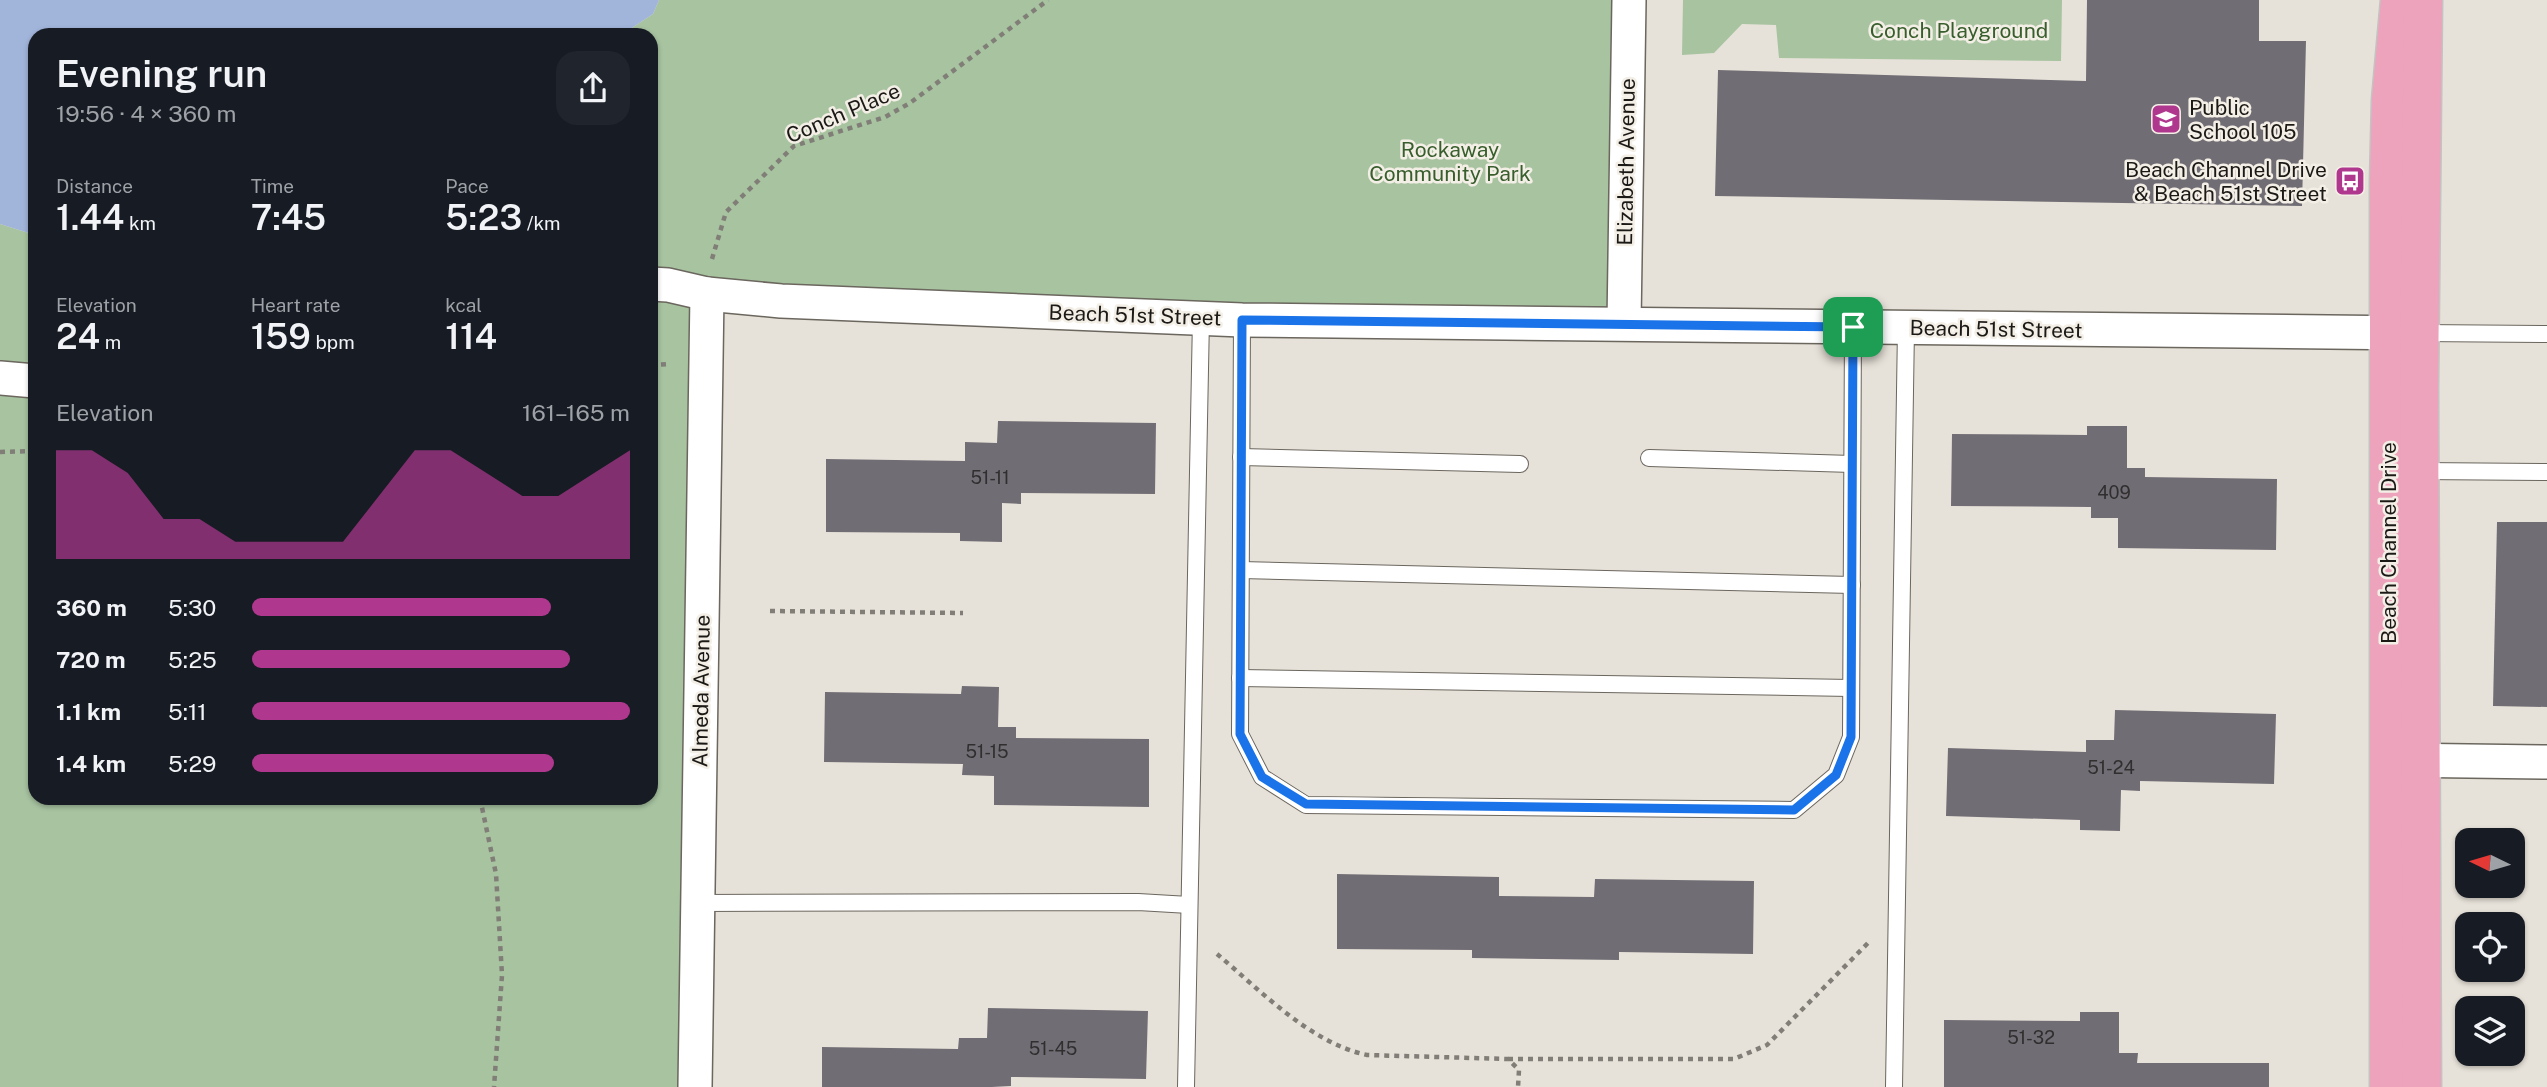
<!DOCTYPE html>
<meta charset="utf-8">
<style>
:root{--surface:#171b24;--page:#20242c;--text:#f1f3f6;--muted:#9ea1a6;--accent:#af388e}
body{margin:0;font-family:"Public Sans",sans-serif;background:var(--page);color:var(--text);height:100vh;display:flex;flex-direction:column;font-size:26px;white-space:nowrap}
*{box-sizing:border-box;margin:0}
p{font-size:23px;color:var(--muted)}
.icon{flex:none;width:38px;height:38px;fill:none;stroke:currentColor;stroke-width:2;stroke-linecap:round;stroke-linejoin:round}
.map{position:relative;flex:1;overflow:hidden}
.side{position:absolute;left:28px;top:28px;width:630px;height:777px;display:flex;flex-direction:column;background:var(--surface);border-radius:21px;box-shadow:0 2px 5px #0004}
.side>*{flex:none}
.needle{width:46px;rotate:275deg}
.tools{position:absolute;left:2455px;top:828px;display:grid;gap:14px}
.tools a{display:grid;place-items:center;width:70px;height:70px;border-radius:14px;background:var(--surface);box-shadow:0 2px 5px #0004;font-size:35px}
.pin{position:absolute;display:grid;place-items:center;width:60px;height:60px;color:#fff;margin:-30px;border-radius:14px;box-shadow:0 4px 10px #0006}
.round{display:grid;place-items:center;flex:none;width:74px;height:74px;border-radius:21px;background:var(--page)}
.headline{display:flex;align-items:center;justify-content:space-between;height:119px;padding:0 28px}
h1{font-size:38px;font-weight:600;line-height:52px}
.figures{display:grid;grid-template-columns:repeat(3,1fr);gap:10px;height:119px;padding:7px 28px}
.figures div{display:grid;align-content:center}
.figures b{font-size:35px;font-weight:600}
.figures small{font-size:19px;font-weight:400}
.figures p{font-size:19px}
.chart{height:196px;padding:14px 28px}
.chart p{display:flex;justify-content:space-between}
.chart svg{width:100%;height:126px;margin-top:7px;fill:var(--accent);opacity:.7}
ul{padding:0 28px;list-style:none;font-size:23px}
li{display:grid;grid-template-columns:112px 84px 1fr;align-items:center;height:52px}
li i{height:18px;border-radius:9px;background:var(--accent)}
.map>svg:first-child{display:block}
.green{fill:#a7c3a0}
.water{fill:#a1b4da}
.building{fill:#716d74}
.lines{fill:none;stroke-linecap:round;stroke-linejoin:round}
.service-casing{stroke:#6b665e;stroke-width:18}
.minor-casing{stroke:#6b665e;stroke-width:36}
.primary-casing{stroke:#c4c3c2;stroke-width:41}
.path{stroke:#817e78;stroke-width:4.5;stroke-dasharray:5 5;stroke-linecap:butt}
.service{stroke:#fff;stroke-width:16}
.minor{stroke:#fff;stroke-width:33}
.primary{stroke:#eca3bb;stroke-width:38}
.route-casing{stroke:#fff;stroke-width:14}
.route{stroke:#1a73e8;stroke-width:9}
.labels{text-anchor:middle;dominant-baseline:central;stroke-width:5;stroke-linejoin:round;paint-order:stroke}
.number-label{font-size:18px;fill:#302e2e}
.park-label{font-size:21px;fill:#375e2c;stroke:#f4efe6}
.poi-label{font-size:21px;fill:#1b1916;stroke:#f4efe6;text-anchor:start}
.street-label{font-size:21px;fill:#1b1916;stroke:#f4efe6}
</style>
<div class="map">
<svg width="2547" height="1087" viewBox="0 0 2547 1087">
<rect width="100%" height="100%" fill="#e7e2d9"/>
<g class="green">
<polygon points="659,0 1629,0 1624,323 707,295 695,1087 0,1087 0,224 35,235 35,798 651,798 651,35 621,35 653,14"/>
<polygon points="1683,0 2062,0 2061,61 1779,58 1776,25 1742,24 1714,53 1682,55"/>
</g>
<polygon class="water" points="0,0 659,0 653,14 621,35 35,35 35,235 0,224"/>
<g class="building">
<polygon points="2087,0 2259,0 2259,41 2306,41 2302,206 1715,196 1718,70 2086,81"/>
<polygon points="998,421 1156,423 1155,494 1021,493 1021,504 1002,503 1002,542 960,541 960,533 826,532 826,459 965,461 965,442 997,443"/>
<polygon points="2087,426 2127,426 2127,468 2145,468 2145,477 2277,479 2276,550 2118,548 2118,518 2091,518 2091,507 1951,506 1952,434 2087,435"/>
<polygon points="2497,522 2547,522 2547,707 2493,706"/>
<polygon points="962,686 999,687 998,727 1016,727 1016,738 1149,739 1149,807 994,805 994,776 962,775 963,764 824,762 825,692 961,694"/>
<polygon points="2115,710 2276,714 2274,784 2140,781 2140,791 2121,790 2120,831 2080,830 2080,820 1946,816 1948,748 2086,752 2086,740 2114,740"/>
<polygon points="1337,874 1499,877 1499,896 1594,897 1595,879 1754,881 1753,954 1619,952 1619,960 1472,958 1472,950 1337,949"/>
<polygon points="988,1008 1148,1011 1146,1079 1011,1077 1011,1086 992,1087 822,1087 822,1047 958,1049 959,1038 987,1038"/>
<polygon points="2080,1012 2119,1012 2119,1053 2138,1053 2137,1063 2269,1063 2269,1087 1944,1087 1944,1020 2080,1021"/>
</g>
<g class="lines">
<g class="service-casing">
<g id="service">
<polyline points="1242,320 1240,734 1262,777 1306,805 1794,810 1836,775 1851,737 1853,327"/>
<polyline points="2420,333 2547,334"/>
<polyline points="1241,457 1520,464"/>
<polyline points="1649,458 1852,464"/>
<polyline points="2420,471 2547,472"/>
<polyline points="1241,570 1852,585"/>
<polyline points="1240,678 1851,688"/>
<polyline points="698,903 1138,902 1189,905"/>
<polyline points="1186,1087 1201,318"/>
<polyline points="1894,1087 1906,328"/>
</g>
</g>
<g class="minor-casing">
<g id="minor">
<polyline points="651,284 668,285 707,294 781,301 1242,320 2414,333"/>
<polyline points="1624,323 1629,0"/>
<polyline points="0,378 35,381"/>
<polyline points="2395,760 2547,762"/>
<polyline points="695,1087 707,294"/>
</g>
</g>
<g class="primary-casing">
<g id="primary">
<polyline points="2389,1087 2389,182 2391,100 2400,0"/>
<polyline points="2422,1087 2419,388 2423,0"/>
</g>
</g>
<g class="path">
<polyline points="712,259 726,212 794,146 885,117 910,103 1048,0"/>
<polyline points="651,365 670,364"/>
<polyline points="0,452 35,451"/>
<polyline points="770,611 963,613"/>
<polyline points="480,798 496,874 502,975 494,1087"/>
<path d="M1217,954C1260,990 1310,1043 1367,1055L1508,1059L1519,1070L1518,1087"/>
<polyline points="1508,1059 1734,1059 1767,1045 1868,943"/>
</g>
<use href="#service" class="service"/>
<use href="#minor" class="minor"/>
<use href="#primary" class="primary"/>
</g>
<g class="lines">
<g class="route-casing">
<polygon id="route" points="1242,320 1853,327 1851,737 1836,775 1794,810 1306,804 1262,777 1240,734"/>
</g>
<use href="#route" class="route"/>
</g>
<defs>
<g id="school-square" transform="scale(1.575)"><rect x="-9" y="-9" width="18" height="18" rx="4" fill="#af388e" stroke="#f4efe6"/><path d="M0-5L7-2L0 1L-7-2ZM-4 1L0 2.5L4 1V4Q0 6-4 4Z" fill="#fff"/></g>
<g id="bus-square" transform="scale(1.575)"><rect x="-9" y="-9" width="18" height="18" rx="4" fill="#af388e" stroke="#f4efe6"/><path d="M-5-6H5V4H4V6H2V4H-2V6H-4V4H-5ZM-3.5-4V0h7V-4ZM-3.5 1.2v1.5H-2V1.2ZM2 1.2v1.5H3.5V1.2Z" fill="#fff"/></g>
</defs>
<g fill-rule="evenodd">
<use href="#school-square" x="2166" y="119"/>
<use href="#bus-square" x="2350" y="181"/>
</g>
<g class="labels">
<g class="number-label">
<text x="990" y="477">51-11</text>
<text x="2114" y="492">409</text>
<text x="987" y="751">51-15</text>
<text x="2111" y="767">51-24</text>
<text x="2031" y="1037">51-32</text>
<text x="1053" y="1048">51-45</text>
</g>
<g class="park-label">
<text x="1959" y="30">Conch Playground</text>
<text x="1450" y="149">Rockaway<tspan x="1450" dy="24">Community Park</tspan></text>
</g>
<g class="poi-label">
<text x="2189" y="107">Public<tspan x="2189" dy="24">School 105</tspan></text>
<text x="2327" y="169" text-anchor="end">Beach Channel Drive<tspan x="2327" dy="24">&amp; Beach 51st Street</tspan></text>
</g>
<g class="street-label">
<text transform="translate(843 113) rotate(-23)">Conch Place</text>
<text transform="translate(1626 162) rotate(-89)">Elizabeth Avenue</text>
<text transform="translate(1135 315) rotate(2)">Beach 51st Street</text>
<text transform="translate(1996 329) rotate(1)">Beach 51st Street</text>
<text transform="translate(2388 543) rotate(-90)">Beach Channel Drive</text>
<text transform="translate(701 691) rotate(-89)">Almeda Avenue</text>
</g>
</g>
</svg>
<div class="tools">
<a><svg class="needle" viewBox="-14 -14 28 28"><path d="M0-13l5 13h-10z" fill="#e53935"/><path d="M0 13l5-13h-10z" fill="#9ea1a6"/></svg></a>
<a><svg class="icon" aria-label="locate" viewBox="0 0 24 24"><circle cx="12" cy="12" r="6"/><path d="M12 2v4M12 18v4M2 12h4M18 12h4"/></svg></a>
<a><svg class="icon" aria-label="layers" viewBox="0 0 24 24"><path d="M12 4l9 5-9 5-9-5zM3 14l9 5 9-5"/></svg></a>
</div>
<div class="pin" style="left:1853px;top:327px;background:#1e9e55"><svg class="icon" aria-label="arrive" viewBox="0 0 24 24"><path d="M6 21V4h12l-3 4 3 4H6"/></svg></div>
<section class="side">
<div class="headline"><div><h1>Evening run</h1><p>19:56 · 4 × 360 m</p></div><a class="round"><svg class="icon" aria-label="share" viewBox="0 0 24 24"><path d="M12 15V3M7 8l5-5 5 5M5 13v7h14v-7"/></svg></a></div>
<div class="figures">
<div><p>Distance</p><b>1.44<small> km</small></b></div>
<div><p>Time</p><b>7:45</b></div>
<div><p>Pace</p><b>5:23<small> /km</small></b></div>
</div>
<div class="figures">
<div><p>Elevation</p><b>24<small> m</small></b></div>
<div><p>Heart rate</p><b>159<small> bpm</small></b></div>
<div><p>kcal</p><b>114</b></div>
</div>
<div class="chart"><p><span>Elevation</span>161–165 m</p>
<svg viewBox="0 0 160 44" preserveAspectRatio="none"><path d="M0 44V6L10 6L20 14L30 30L40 30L50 38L60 38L70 38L80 38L90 22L100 6L110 6L120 14L130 22L140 22L150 14L160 6V44z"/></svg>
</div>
<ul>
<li><b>360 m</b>5:30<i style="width:79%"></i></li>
<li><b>720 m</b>5:25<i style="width:84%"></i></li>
<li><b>1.1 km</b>5:11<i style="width:100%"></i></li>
<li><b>1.4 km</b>5:29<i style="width:80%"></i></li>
</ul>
</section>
</div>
